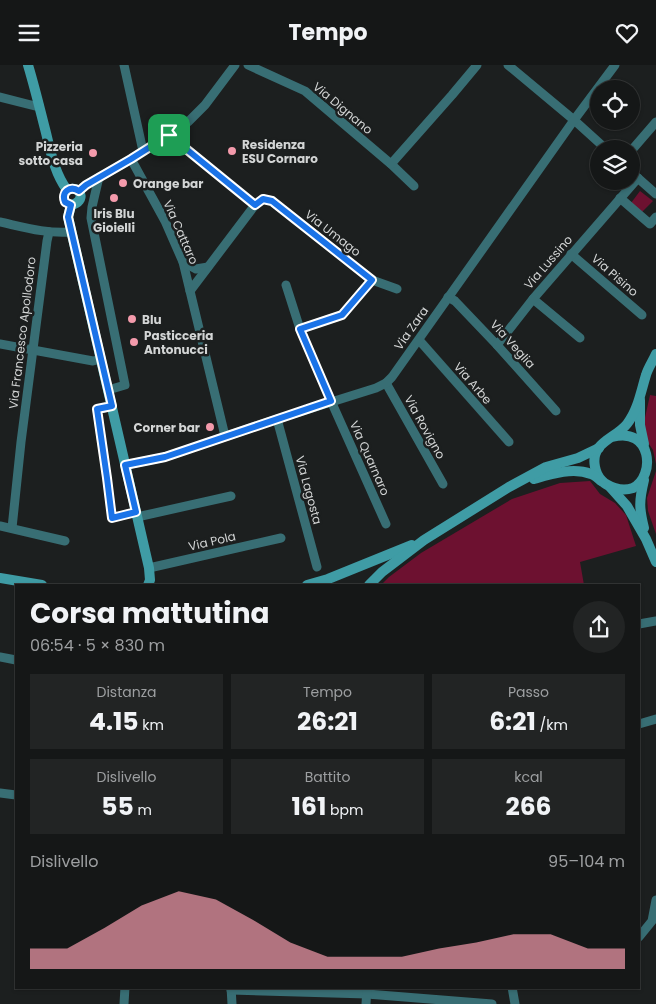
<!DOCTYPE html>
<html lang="it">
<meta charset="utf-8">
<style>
:root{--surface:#151717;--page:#222424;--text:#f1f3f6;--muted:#9d9fa1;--line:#343636;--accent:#f39aab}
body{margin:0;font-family:Poppins,sans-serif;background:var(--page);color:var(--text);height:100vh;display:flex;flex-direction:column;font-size:19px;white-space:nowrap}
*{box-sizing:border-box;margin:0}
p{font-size:16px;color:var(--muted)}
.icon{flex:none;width:28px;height:28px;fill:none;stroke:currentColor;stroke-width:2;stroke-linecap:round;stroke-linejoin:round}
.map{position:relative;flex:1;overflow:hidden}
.sheet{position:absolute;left:15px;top:519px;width:625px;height:405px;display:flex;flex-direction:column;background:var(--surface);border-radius:0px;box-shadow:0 1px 4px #0004,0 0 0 1px var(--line)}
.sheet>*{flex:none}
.controls{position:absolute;left:590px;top:15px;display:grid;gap:10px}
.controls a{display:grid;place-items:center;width:50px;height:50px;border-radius:50%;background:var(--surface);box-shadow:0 1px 4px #0004,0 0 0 1px var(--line);font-size:25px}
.pin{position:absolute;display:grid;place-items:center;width:42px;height:42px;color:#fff;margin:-21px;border-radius:10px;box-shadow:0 2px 8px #0006}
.round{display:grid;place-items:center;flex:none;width:52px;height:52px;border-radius:26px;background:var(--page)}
.headline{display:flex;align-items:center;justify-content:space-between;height:85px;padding:0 15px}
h1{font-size:28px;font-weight:700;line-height:38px}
.metrics{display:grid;grid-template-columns:repeat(3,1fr);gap:8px;height:85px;padding:5px 15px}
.metrics div{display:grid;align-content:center;border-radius:0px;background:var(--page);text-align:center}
.metrics b{font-size:25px;font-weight:700}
.metrics small{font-size:14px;font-weight:400}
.metrics p{font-size:14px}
.chart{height:140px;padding:10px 15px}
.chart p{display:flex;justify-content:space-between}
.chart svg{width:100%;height:90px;margin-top:5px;fill:var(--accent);opacity:.7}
header{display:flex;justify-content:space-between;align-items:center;height:65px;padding:0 15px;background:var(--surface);font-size:22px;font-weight:700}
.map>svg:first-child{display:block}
.green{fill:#6d1130}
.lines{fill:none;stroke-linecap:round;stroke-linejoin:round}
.street{stroke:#386e74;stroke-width:9}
.secondary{stroke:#3f9ca5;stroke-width:10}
.route-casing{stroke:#fff;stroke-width:10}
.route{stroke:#1a73e8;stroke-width:6}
.poi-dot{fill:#f39aab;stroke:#1c1f1f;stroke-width:2}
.labels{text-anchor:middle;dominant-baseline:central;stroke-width:5;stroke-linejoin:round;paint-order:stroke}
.street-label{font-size:12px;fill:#d3d5d5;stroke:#1c1f1f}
.poi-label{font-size:12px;font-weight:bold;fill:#d3d5d5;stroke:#1c1f1f;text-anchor:start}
</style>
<header><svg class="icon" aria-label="menu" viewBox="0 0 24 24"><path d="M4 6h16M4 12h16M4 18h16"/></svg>Tempo<svg class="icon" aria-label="heart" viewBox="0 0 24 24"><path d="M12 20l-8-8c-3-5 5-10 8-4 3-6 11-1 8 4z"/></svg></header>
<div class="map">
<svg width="656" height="939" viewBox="0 0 656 939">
<rect width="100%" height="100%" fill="#1c1f1f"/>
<g class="green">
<polygon points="640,126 653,136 642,147 631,138"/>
<polygon points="650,330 656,331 656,399 653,385 647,376 644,357"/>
<polygon points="656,406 656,469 648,446 647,433"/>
<polygon points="590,416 600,429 615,438 626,450 636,481 580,497 584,520 381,520 389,512 421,488 512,434 560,418"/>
</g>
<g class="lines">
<g class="street">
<polyline points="124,0 143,86"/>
<polyline points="248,0 305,26 391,99 414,121"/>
<polyline points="508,0 574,55 606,84"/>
<polyline points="0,32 35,41 39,40"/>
<polyline points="169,70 255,140"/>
<polyline points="631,86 656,57"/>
<polyline points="131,94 165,156 183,197 225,371"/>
<polyline points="391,99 452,30 477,0"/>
<polyline points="631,107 656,129"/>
<polyline points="99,112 92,142 91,153 125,320 108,325"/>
<polyline points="79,126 86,120 131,94 188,57 205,40 235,0"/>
<polyline points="620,133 650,159 656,152"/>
<path d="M0,157C23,162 47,169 71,167"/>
<polyline points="571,189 642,250"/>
<polyline points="183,197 196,204 208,202"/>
<polyline points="286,220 300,264 331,336 386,459"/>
<polyline points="190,226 255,140 263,134 272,136 372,215 397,224"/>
<polyline points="448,232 455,236 497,280 556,346"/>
<polyline points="533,234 580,273"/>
<polyline points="300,264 342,250 372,215"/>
<polyline points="419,275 509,377"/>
<polyline points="0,279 93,296 101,294"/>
<polyline points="497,280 533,234 638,113"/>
<polyline points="386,318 443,419"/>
<polyline points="112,341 97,345 107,413 112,453 136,447"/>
<polyline points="277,354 317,502"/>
<polyline points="125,400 165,392 277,354 376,323 386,318 392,312 574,55 615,0"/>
<polyline points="137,452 231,431"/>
<polyline points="0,461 65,476"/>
<polyline points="12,463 21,377 47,176 49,167"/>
<polyline points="149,503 281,473"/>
<polyline points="639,559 656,556"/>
<polyline points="0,592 16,595"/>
<polyline points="639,659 656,654"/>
<polyline points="0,728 16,730"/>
<polyline points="639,872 652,856 656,835"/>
<polyline points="231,922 232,939"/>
<polyline points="512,922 515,939"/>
<polyline points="231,925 367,929 492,939"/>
<polyline points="124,939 125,922"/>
<polyline points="366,939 367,922"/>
</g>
<g class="secondary">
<path d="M28,0C34,20 39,40 44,60C50,82 53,106 67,125"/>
<path d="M67,125C81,119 87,137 71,140"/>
<polyline points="71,140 68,152 149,503 150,515 148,520"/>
<polyline points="640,335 640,360 644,379"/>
<path d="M612,372C652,361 656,411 633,423C627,425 621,425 615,423C604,420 597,413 595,402C590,377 615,374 627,359C638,345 641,326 646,310C648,303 653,296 656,289"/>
<path d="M534,414C551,409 573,402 591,409C594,410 598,413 601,416"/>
<path d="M644,415C639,436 639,443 644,463"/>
<polyline points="610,422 627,441 646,474 656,497"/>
<polyline points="0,513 42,520"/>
<polyline points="307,520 328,514 412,480"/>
<polyline points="369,520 382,507 424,475 509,422 546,402 578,393 599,383"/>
</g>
</g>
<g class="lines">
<g class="route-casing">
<path id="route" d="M169,70L255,140L263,134L272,136L372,215L342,250L300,264L331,336L165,392L125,400L136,447L112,453L107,413L97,344L112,341L68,152L71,140L65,137C61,127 70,120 79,126L86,120L131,94Z"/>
</g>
<use href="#route" class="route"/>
</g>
<g class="poi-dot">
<circle cx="232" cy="86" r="5"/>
<circle cx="93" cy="88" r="5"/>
<circle cx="123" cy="118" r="5"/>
<circle cx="114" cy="133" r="5"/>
<circle cx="132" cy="254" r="5"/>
<circle cx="134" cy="277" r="5"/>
<circle cx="210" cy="362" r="5"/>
</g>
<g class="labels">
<g class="street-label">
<text transform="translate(343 43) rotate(40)">Via Dignano</text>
<text transform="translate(181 167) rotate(66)">Via Cattaro</text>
<text transform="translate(333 168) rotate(38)">Via Umago</text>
<text transform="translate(548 197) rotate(-49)">Via Lussino</text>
<text transform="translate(615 210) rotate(41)">Via Pisino</text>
<text transform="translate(411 263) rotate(-55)">Via Zara</text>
<text transform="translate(22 268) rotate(-83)">Via Francesco Apollodoro</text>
<text transform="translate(513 279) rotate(48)">Via Veglia</text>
<text transform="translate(473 318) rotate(49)">Via Arbe</text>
<text transform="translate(425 362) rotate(61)">Via Rovigno</text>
<text transform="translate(370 393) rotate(66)">Via Quarnaro</text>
<text transform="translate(309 425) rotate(75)">Via Lagosta</text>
<text transform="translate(212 476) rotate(-13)">Via Pola</text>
</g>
<g class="poi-label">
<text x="242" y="79">Residenza<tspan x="242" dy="14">ESU Cornaro</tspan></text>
<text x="83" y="81" text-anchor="end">Pizzeria<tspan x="83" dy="14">sotto casa</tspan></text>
<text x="133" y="118">Orange bar</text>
<text x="114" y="148" text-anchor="middle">Iris Blu<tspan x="114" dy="14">Gioielli</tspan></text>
<text x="142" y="254">Blu</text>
<text x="144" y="270">Pasticceria<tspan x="144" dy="14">Antonucci</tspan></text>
<text x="200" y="362" text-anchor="end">Corner bar</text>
</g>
</g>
</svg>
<div class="controls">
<a><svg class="icon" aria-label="locate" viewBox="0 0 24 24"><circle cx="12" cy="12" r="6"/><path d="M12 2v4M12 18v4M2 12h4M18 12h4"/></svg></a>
<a><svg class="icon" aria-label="layers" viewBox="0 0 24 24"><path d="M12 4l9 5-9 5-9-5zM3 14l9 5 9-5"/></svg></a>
</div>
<div class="pin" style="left:169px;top:70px;background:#1e9e55"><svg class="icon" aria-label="arrive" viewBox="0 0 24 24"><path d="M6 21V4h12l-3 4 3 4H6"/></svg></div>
<section class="sheet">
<div class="headline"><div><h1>Corsa mattutina</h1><p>06:54 · 5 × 830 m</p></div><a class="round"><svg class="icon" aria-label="share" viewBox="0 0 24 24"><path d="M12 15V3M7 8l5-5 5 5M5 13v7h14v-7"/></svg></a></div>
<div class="metrics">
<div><p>Distanza</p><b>4.15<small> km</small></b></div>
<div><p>Tempo</p><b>26:21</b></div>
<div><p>Passo</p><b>6:21<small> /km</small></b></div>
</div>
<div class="metrics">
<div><p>Dislivello</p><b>55<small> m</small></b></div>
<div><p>Battito</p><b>161<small> bpm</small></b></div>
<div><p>kcal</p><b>266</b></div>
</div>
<div class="chart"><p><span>Dislivello</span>95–104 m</p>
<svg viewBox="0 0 160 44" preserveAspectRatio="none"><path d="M0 44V34L10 34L20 24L30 13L40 6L50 10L60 20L70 31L80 38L90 38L100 38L110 34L120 31L130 27L140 27L150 34L160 34V44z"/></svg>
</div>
</section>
</div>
